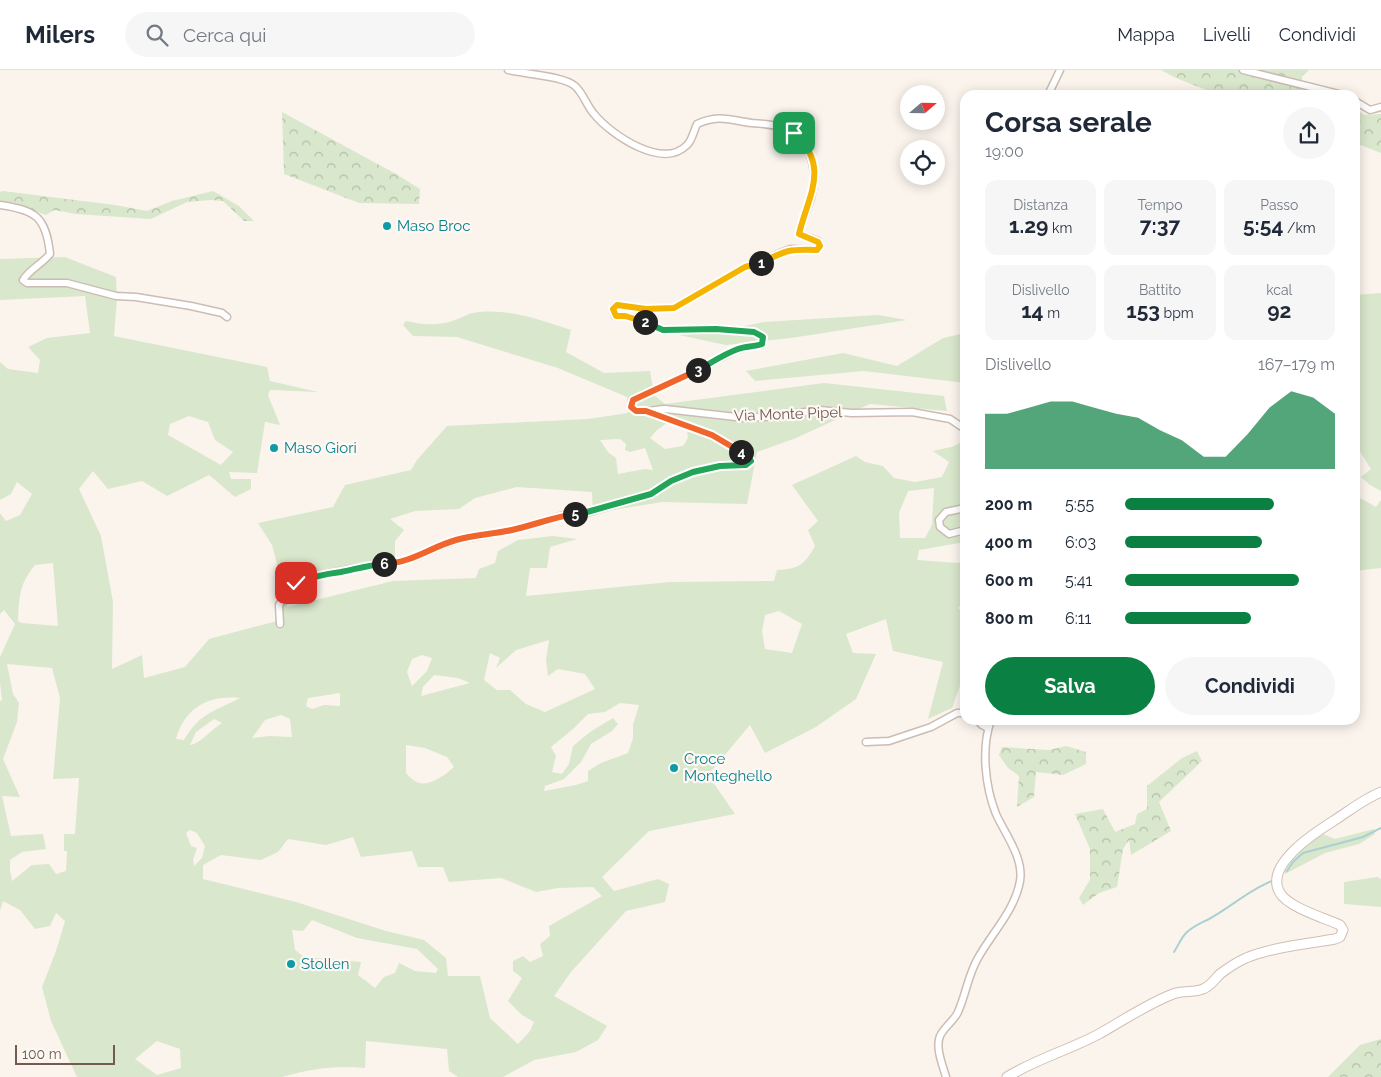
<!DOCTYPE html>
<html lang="it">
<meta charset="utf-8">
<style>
:root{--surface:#fff;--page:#f6f6f7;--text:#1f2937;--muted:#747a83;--line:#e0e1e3;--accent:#0b8043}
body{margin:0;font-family:Raleway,sans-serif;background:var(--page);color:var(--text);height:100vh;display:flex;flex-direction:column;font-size:19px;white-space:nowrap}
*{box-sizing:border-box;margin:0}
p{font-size:16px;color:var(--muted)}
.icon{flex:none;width:28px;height:28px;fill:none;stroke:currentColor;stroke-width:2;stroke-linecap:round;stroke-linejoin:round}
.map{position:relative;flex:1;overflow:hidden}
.side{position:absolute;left:960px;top:20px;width:400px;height:635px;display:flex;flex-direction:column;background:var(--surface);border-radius:15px;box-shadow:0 2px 12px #0003}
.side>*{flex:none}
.needle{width:32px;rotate:70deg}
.controls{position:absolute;left:900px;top:15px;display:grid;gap:10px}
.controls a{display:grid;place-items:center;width:45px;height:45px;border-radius:50%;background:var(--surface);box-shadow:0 2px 12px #0003;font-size:25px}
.scale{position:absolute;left:15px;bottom:12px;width:100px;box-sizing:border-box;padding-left:5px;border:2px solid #735b52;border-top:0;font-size:14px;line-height:18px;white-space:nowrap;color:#735b52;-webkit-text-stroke:4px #fdf8f3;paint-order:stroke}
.pin{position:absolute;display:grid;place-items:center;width:42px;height:42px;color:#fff;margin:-21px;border-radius:10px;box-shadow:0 2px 8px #0006}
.km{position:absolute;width:25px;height:25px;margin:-12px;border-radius:50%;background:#222;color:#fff;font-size:14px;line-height:25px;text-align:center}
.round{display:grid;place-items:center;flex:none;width:52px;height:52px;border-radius:26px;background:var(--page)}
.overview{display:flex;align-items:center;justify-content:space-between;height:85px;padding:0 25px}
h1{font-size:28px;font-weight:700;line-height:38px}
.figures{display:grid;grid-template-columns:repeat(3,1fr);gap:8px;height:85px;padding:5px 25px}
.figures div{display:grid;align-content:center;border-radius:12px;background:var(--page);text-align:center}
.figures b{font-size:21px;font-weight:700}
.figures small{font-size:14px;font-weight:400}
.figures p{font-size:14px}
.chart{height:140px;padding:10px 25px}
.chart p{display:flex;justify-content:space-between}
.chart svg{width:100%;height:90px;margin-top:5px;fill:var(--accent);opacity:.7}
.action{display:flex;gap:10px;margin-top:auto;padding:10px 25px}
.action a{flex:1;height:58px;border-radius:30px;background:var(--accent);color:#fff;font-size:20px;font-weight:700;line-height:58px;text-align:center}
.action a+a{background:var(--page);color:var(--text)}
ul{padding:0 25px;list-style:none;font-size:16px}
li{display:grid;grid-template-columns:80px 60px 1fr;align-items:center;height:38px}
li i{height:12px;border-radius:6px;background:var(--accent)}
header{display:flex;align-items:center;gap:30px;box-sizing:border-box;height:70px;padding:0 25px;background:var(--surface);border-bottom:1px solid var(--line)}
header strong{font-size:24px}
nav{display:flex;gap:28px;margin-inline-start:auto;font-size:18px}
.search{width:350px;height:45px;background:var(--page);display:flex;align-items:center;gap:12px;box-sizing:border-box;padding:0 18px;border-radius:28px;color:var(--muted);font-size:19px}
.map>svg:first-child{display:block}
.green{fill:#d9e7cc;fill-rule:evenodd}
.forest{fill:url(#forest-crowns)}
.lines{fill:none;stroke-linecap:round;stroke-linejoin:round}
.stream{stroke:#aad0d3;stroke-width:2}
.street-casing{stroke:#ccbcb3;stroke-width:9}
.secondary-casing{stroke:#d0beb4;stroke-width:11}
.street{stroke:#fff;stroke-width:6}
.secondary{stroke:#fff;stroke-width:9}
.split-1-casing{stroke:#fff;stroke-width:10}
.split-2-casing{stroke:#fff;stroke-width:10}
.split-3-casing{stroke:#fff;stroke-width:10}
.split-4-casing{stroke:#fff;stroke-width:10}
.split-5-casing{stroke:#fff;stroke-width:10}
.split-6-casing{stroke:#fff;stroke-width:10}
.split-7-casing{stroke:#fff;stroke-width:10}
.split-1{stroke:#f5b400;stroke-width:6}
.split-2{stroke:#f5b400;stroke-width:6}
.split-3{stroke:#22a559;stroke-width:6}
.split-4{stroke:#f0652b;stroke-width:6}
.split-5{stroke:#22a559;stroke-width:6}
.split-6{stroke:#f0652b;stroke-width:6}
.split-7{stroke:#22a559;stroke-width:6}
.culture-dot{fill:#0f9aa8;stroke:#fdf8f3;stroke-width:2}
.labels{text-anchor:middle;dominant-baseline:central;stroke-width:4.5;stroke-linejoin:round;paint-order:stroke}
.culture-label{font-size:15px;fill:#0d838f;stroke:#fdf8f3;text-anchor:start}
.street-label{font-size:15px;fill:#735b52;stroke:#fdf8f3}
</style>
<header>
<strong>Milers</strong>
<div class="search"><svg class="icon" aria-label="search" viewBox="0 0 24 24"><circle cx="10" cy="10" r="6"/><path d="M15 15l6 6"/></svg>Cerca qui</div>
<nav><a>Mappa</a><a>Livelli</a><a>Condividi</a></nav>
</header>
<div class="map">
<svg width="1381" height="1007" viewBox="0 0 1381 1007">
<defs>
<pattern id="forest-crowns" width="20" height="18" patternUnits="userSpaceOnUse" patternTransform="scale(1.25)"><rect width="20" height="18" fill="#d9e7cc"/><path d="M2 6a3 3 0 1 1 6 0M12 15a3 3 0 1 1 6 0" fill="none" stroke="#b4bea8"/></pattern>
</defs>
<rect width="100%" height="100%" fill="#fbf4ed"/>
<g class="green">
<path d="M65,187L116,207L117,229L114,266L267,297L270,311L318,322L270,320L268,325L280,355L265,352L257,403L229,402L231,409H251V419L235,427L209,405L167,426L142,411L108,419L93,401L79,419L101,466L113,532L112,599L142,585L144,608L185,597L209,569L277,551L282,513L272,475L258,453L333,437L345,415L411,400L417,390L447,356L588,349L628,343L627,327L558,298L457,267L413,266L403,255L406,251C423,255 439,256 455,250C461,248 467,244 473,243C506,237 540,250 571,260L566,282L604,303L650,301L654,325L665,334L824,313L944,326L947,341L870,334L796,368L757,382L747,434L663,432L593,443L592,422L517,417L475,428L459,439L415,441L390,449L404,460L395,471V487L290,511L287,537L393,511L476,508L479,499L495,493L498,481L518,470L553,466L577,469L550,477L547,498H530L526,526L670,512L774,511L777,500C799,499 804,495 815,476L808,460L818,451L792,415L856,386L865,392L883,396L894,408L915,412L942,407L949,392L933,381C944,378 960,378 965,366V472L919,480L917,490L958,493L965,489V531L958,538L965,543V602L952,638L928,649L943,592L893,581L886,549L846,564L853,583L876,584L856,629L816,657L765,683L750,655L708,705L735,744L649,761L602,807L614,821L658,809L669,814L665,832L626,841L571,902L554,926L607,956L598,970L576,982L534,990L503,1007H458L449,1001L447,979L366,971L365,998C336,995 310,999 282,1007H77L51,951L42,917L56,881L65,851L56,843L50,856L35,859L20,840L3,831L0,841V631L2,630L0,612V587L15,554L4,540L0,544V443L6,451L20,445L32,424L17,412L11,424L0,430V292L8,299L38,303L40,290L28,277L47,268L90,263L85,226L0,230V189ZM189,346L208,352L215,370L233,382L221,395L168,365L170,354ZM667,353L687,360L688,368L683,376L665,379L650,368L657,360ZM620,369L626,374L625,380L630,382L645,378L653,400L645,399L618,404L616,388L608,382L600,370ZM934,418L932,455L925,468H900L899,443L908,421ZM53,493L58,556L22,553L18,551C19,528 19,514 35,495ZM779,541L802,554L792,583L765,579L762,561L765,545ZM549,570L546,590L548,606L558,599L585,604L595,619L545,642L526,634L510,620H497L484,610L490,583L500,588L496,598L516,580ZM422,585L432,588L427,601L412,616L407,602L412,589ZM7,594L52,598L60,628L53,709L79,708L75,764H64V781H67L66,801L56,804L49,794L32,795L12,811L10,800V790L22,782L46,779L43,764L11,766L2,726L20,727L3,689L17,652L19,633L13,624ZM434,605L458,608L470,613L421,626L423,617ZM340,623V636L324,635L312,639L306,636L308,628ZM240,628C213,642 200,643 184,670L176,669C185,637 209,625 240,628ZM620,633L639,635L633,655V668L628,683L601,693L588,701V711L576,715L544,721L545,716L564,709L581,692L591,674L612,661L618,654L613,648L590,662L573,676L569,694L562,704L552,702L556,686L551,677L572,660L588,644L605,642ZM281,645L290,649L292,667L270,666L252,668L265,650ZM214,649L222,653C212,659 200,674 190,675L196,662ZM406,675L425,678L447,687L454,697C445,705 427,719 415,711C411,709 408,705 406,703ZM190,760L197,763L205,776L202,788L194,796L193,790L197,778L191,776L186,763ZM353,767L361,787L412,781L418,797H443L449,812L501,808L536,822L558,818L593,817L602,826L549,856L550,866L540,874L543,886L530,892L523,886L513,891V901L522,908L508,931L522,945L534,952L530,961L518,974L490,948L480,906H448L446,888L424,870L386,861L296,832L203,809V795L221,785L261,790L278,782L288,769L326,775ZM312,850L357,868L417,879L438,899L436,903L415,901L399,893L395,903L384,907L375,918L358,905L361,892L304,887L295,880L292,860L303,861ZM157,971L180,979L181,998L157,1005L135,989Z"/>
<polygon points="1381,223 1381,421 1370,415 1361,407 1371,399 1359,380 1355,378 1355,225"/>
<polygon points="878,245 907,250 791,268 726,275 679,265 694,260 714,262 764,252"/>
<polygon points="965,263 965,313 864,301 755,311 746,301 843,283 897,296 943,268"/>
<polygon points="1355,425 1376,437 1381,430 1381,498 1355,501 1355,449 1358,448"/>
<polygon points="1374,759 1375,764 1359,774 1325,783 1285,804 1283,799 1295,782 1323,764 1335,769"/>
<polygon points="1377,807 1381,809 1381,837 1344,834 1344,812"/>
</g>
<g class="forest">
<polygon points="1161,0 1309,0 1302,6 1302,21 1322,25 1219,25 1176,8"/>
<polygon points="1355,39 1365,45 1381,44 1381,83 1358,74 1355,74"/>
<polygon points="282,42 396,104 420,119 419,134 359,133 284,104"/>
<polygon points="3,121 115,135 147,141 172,131 213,121 239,136 254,151 244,151 223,131 211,130 187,132 151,149 76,144 54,140 46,145 11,132 0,138 0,122"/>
<polygon points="1066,676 1086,682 1086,694 1063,705 1036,702 1034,727 1017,737 1019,706 1008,698 999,685 1002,677 1049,680"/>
<polygon points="1197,681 1202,691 1159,732 1171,761 1131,785 1129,770 1123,779 1117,817 1099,823 1083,835 1079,828 1090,810 1090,779 1075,744 1103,739 1115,762 1135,754 1137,744 1147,739 1147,716 1182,688"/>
<polygon points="1381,969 1381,1007 1328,1007 1360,975"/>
</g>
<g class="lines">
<g class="stream">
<polyline points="1287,801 1293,792 1303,783 1363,767 1381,758"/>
<path d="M1174,882C1178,876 1181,868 1186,863C1193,856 1201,853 1209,849C1231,837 1249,820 1272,811"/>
</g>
<g class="street-casing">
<g id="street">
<path d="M508,0C524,4 564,6 575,16C583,23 587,36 594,44C611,65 663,100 687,75C692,71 694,60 697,54C719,44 729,50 752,53C762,54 773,54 782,58C811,68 819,100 811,128C807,141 802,150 799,164L818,171L820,176L817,180L791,179L780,183L761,193L745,197L674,238L647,239L617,235L613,239L615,246H625L646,252L663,260L716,259L754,262L763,267L762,274L738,279L693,302L633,330L631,337C640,346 653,339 665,339L745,348L777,346L819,340L852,343L912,342L950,349L965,359"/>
<polyline points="1243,0 1343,25"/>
<polyline points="1048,25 1060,0"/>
<polyline points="1355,31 1370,40 1381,37"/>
<path d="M0,135C36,140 46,147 50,184C42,194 30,199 23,210L27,213H67L116,226L136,227L191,236L222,243L227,247"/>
<polyline points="965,438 946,442 939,450 940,457 949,464 965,460"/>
<polyline points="280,554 279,535 285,526 296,513 311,507 372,495 392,494 416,487 438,477 456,470 513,460 564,445 587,443 651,424 671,411 693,402 720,396 746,395 751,391 746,384 712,365 646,341"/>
<polyline points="977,650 982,655 988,658"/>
<polyline points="866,672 889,671 931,657 957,643 965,643"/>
<path d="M946,1007C943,996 935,978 940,966C944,957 954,951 958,942C966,924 968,905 978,888C992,863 1015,840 1020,811C1024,788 1005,764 996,744C985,716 981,678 991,650"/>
</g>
</g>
<g class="secondary-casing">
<path id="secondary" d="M1007,1007C1036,989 1069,980 1099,964C1124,950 1147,934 1173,924C1183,920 1194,923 1203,919C1211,916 1214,910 1220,904C1228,898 1237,892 1246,888C1273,877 1306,874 1335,869L1340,867L1343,860L1340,855C1324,848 1288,837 1280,823C1263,795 1316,762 1335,750C1350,740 1364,729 1381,722"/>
</g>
<use href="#street" class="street"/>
<use href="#secondary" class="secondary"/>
</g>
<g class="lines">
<g class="split-1-casing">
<path id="split-1" d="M761,193C786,180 789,179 817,180L820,176L818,172L799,164C808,126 831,96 794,63"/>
</g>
<g class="split-2-casing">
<polyline id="split-2" points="645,252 625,246 616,246 613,239 617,235 646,239 674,238 745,197 761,193"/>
</g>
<g class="split-3-casing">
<path id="split-3" d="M645,252L663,260L716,259L754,262L763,267L762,274C754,277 746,276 738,279C724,284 711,293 698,300"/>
</g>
<g class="split-4-casing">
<polyline id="split-4" points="698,300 633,330 631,337 636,341 646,341 712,365 741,382"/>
</g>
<g class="split-5-casing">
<polyline id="split-5" points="575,444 587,442 651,424 671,411 693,402 720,396 746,395 751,391 746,384 741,382"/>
</g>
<g class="split-6-casing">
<path id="split-6" d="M384,494C411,493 431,477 456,470C474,465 494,464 512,460C534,455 554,447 575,444"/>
</g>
<g class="split-7-casing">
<path id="split-7" d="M296,513C311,507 325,504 341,502C356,499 369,495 384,494"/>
</g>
<use href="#split-1" class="split-1"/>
<use href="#split-2" class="split-2"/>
<use href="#split-3" class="split-3"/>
<use href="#split-4" class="split-4"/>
<use href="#split-5" class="split-5"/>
<use href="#split-6" class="split-6"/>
<use href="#split-7" class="split-7"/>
</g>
<g class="culture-dot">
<circle cx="387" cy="156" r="5"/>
<circle cx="274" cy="378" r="5"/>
<circle cx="674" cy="698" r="5"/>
<circle cx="291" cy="894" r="5"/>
</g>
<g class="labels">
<g class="culture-label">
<text x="397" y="156">Maso Broc</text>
<text x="284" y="378">Maso Giori</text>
<text x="684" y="689">Croce<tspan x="684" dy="17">Monteghello</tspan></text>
<text x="301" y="894">Stollen</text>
</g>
<g class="street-label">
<text transform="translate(788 344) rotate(-2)">Via Monte Pipel</text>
</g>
</g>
</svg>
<div class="controls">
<a><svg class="needle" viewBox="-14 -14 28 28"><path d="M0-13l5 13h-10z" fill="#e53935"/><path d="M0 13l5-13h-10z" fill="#747a83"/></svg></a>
<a><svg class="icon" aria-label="locate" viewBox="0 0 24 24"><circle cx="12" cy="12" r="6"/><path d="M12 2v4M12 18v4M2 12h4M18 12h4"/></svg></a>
</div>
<div class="scale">100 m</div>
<div class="pin" style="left:794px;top:63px;background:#1e9e55"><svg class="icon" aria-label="arrive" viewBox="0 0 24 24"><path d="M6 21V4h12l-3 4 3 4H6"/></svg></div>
<div class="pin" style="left:296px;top:513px;background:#d93025"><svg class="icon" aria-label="check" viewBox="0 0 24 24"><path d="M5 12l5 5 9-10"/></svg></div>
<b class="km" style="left:761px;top:193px">1</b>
<b class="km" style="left:645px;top:252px">2</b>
<b class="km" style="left:698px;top:300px">3</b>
<b class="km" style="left:741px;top:382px">4</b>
<b class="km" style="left:575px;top:444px">5</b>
<b class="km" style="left:384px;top:494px">6</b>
<section class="side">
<div class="overview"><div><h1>Corsa serale</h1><p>19:00</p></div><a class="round"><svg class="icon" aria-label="share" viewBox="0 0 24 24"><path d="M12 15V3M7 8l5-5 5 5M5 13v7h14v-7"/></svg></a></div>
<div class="figures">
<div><p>Distanza</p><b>1.29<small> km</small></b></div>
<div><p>Tempo</p><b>7:37</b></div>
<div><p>Passo</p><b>5:54<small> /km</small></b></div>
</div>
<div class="figures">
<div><p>Dislivello</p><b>14<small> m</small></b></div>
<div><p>Battito</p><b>153<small> bpm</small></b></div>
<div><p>kcal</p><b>92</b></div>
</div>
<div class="chart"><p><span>Dislivello</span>167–179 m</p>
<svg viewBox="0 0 160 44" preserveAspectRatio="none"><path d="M0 44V17L10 17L20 14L30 11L40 11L50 14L60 17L70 19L80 25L90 30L100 38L110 38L120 27L130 14L140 6L150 9L160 17V44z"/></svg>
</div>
<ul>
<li><b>200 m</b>5:55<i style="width:71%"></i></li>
<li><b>400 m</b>6:03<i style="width:65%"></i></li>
<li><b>600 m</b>5:41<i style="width:83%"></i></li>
<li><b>800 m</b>6:11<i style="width:60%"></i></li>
</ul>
<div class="action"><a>Salva</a><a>Condividi</a></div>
</section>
</div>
